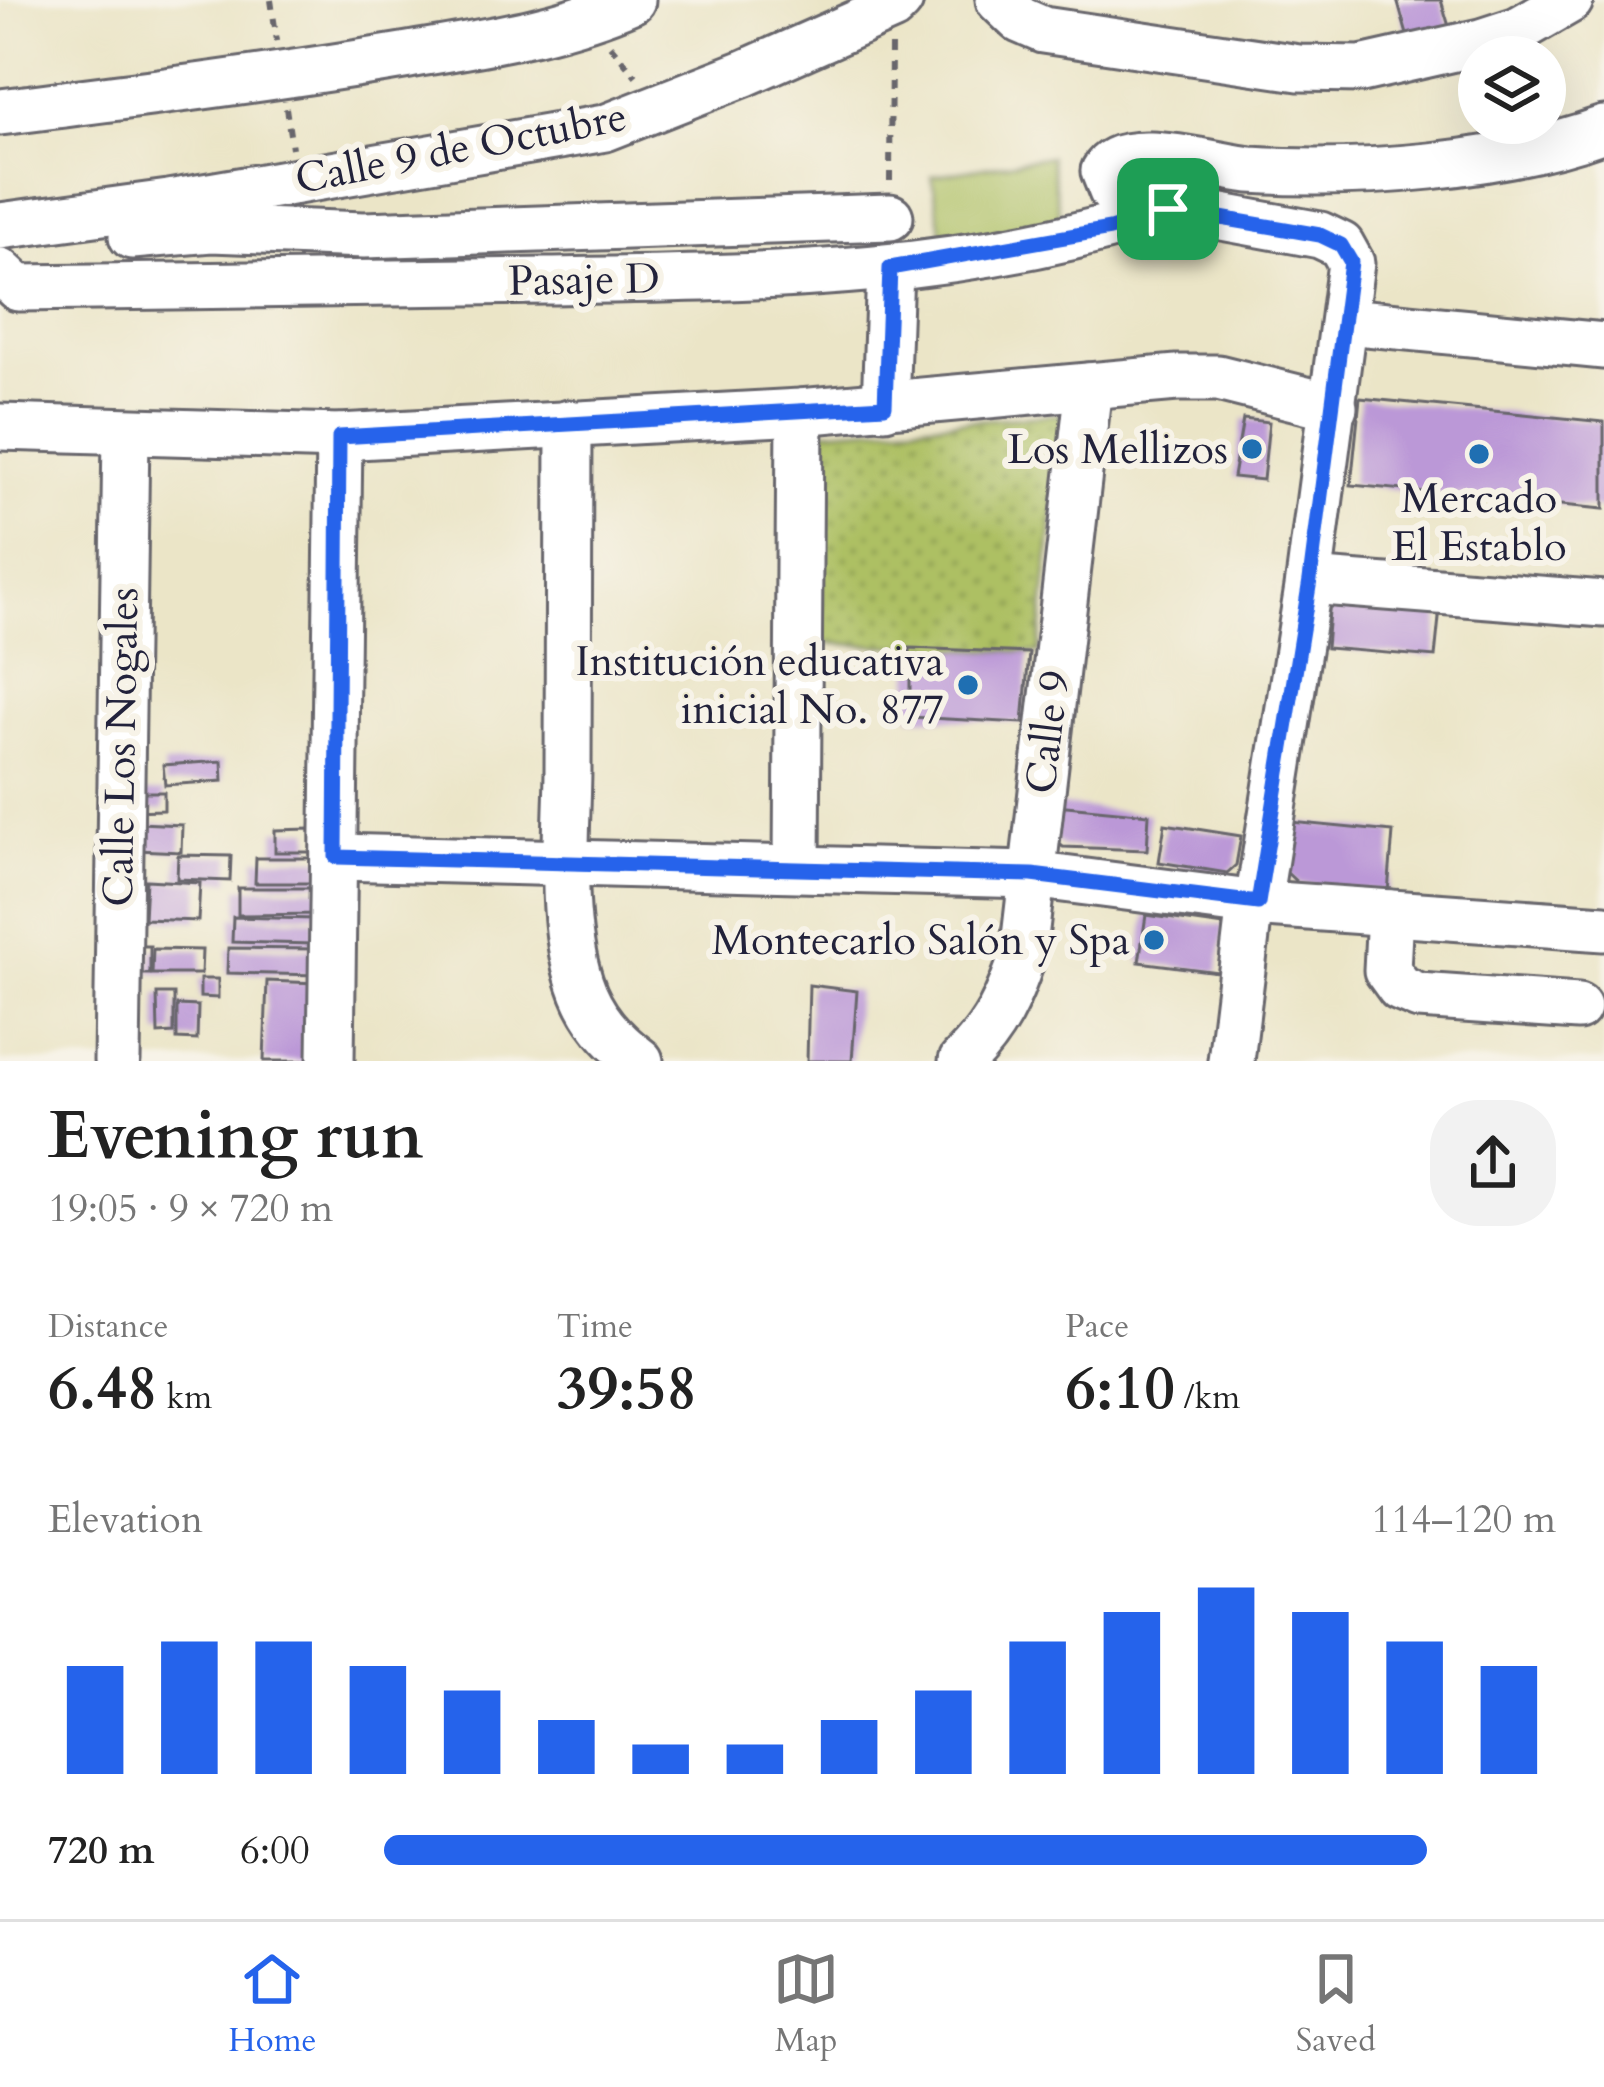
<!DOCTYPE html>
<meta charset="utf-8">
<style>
:root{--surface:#fff;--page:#f2f2f2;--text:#222;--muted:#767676;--line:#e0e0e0;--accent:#2563eb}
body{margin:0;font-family:Cardo,serif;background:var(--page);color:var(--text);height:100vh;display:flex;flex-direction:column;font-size:45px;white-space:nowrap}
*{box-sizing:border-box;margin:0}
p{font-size:39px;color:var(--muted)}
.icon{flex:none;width:66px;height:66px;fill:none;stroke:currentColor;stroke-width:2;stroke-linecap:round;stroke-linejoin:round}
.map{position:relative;height:1061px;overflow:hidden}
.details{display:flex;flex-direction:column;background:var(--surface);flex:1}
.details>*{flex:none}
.tools{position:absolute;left:1458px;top:36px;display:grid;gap:24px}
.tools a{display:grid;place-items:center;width:108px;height:108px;border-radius:50%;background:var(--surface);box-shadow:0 12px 48px #0002;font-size:60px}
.pin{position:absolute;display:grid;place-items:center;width:102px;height:102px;color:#fff;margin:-51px;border-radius:24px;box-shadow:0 6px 18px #0006}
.round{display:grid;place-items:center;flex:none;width:126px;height:126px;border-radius:48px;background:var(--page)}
.overview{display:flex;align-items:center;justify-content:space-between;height:204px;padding:0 48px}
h1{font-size:66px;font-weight:600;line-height:90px}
.stats{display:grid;grid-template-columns:repeat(3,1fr);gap:18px;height:204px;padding:12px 48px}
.stats div{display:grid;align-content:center}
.stats b{font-size:60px;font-weight:600}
.stats small{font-size:33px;font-weight:400}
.stats p{font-size:33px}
.chart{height:336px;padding:24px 48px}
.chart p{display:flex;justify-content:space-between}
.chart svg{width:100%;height:216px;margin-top:12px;stroke:var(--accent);stroke-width:6}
ul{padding:0 48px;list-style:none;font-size:39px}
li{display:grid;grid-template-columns:192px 144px 1fr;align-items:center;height:90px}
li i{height:30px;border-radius:15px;background:var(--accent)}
.tab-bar{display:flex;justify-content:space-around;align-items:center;height:168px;border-top:3px solid var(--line);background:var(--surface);font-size:33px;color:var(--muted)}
.tab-bar a{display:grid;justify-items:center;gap:6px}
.tab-bar .on{color:var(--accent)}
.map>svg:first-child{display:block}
.green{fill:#adc063;stroke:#68714f;stroke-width:3}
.park{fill:url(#park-dots);stroke:#68714f;stroke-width:3}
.building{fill:#bb98d7}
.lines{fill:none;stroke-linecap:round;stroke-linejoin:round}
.minor-casing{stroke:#68666c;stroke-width:51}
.path{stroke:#68666c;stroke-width:6;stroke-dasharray:9 9;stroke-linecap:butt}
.minor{stroke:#fff;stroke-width:45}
.route-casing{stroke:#fff;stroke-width:24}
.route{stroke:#2563eb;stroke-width:15}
.poi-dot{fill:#1f6fb2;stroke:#f7f3e8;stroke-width:4.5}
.labels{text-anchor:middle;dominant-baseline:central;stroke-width:12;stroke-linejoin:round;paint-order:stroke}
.street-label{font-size:42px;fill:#22223b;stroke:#f7f3e8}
.poi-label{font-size:42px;fill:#22223b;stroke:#f7f3e8;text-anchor:end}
</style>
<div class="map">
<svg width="1604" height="1061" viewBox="0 0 1604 1061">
<defs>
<pattern id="park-dots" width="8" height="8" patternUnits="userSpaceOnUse" patternTransform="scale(3)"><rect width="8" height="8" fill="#adc063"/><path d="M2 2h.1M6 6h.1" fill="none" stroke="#8c9c53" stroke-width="1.8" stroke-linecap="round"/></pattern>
</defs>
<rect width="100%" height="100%" fill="#f7f3e8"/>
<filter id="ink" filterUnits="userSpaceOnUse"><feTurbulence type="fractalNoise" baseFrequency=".00833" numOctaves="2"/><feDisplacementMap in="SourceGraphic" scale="24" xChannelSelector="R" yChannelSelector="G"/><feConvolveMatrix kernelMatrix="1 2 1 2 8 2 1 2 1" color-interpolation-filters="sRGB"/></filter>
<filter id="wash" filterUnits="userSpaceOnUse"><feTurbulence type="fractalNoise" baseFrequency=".004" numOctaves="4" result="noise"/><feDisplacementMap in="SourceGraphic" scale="48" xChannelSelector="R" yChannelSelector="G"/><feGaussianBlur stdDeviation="2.7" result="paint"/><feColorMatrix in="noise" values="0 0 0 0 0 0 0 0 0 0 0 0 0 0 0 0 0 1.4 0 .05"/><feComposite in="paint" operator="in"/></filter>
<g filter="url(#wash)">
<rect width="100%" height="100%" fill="#ebe5c7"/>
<polygon class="green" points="1050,156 1061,223 943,242 932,176"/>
<polygon class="park" points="1063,414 1039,653 821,643 823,431"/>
<g id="blocks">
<g class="building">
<polygon points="1397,0 1441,0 1451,33 1410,45"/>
<polygon points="1360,398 1604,422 1604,509 1351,485"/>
<polygon points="1243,419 1269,422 1263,480 1233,477"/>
<polygon points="1330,599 1440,608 1435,657 1326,648"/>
<polygon points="910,648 1029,653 1023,723 910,717"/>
<polygon points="222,761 223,781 165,785 163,765"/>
<polygon points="130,792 164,792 164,810 130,811"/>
<polygon points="1056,805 1149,814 1147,850 1063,847 1050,836"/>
<polygon points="1291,822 1393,832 1388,892 1299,884 1286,872"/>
<polygon points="138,823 182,825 181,852 137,850"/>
<polygon points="1165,824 1241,836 1236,865 1227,873 1159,862"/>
<polygon points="310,829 311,852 275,852 275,830"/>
<polygon points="178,855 231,856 230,881 177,879"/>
<polygon points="256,858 321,858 321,883 255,883"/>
<polygon points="146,880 200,883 198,921 144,919"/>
<polygon points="238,888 322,888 322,914 238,915"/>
<polygon points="1146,915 1224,926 1218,972 1139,962"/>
<polygon points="233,917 315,919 314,944 232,942"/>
<rect x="133" y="946" width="17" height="28"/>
<polygon points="228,948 319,949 319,975 227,973"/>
<polygon points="153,949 202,950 201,974 152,974"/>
<polygon points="200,979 218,979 218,998 200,997"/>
<polygon points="267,981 316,983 313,1061 264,1061"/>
<polygon points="809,985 857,991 852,1061 807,1061"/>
<polygon points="157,994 174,994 174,1033 158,1034"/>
<polygon points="177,1005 198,1006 197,1040 177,1039"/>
</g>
</g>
</g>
<g filter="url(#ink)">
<use href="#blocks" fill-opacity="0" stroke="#68666c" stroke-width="3"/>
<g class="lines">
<g class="minor-casing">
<g id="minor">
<polyline points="999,0 1020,20 1043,30 1299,68 1361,69 1481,42 1518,30 1570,0"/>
<path d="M0,112C137,95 273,78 409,55C484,42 562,31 632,0"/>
<polyline points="0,226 169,203 605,128 745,73 892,8 900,0"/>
<polyline points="132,236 211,229 364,235 890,217"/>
<path d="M0,271L18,288C194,286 370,284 546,281C752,278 971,277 1168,209"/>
<polyline points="1346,321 1604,346"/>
<polyline points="885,406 890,269"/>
<path d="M569,423C569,539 568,656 568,772C567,840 559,917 580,983C591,1017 612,1040 640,1061"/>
<polyline points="0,427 339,437 800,412 1177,378 1218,378 1334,407"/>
<polyline points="1309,581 1604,604"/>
<polyline points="336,857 1032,875 1250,903 1604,928"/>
<polyline points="797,866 800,412"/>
<path d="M1258,903L1309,581L1351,263L1341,245L1320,235L1124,199L1112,191L1104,171C1121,137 1217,167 1251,170C1360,177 1501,166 1604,129"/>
<polyline points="1390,913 1387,970 1400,988 1419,996 1578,1007"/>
<polyline points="117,1061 126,433"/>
<polyline points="331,1061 339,437"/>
<path d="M962,1061C995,1029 1009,998 1023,955L1089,386"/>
<polyline points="1231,1061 1250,903"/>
</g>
</g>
<g class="path">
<polyline points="271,0 277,41"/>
<polyline points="610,45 636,76"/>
<polyline points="286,108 292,148"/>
<polyline points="890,181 891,44"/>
</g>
<use href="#minor" class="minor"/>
</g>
</g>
<g class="lines" filter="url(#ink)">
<g class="route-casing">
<polygon id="route" points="1168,209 1320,235 1341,245 1351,262 1310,580 1258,903 1032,875 336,857 339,437 885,406 890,268 1110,229"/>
</g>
<use href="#route" class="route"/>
</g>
<g class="poi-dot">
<circle cx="1252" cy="449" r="12"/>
<circle cx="1479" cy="454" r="12"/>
<circle cx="968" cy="685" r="12"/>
<circle cx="1154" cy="940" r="12"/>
</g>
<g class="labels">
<g class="street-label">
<text transform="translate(461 148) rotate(-11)">Calle 9 de Octubre</text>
<text transform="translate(584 280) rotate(-1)">Pasaje D</text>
<text transform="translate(1048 732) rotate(-83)">Calle 9</text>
<text transform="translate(121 747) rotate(-89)">Calle Los Nogales</text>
</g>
<g class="poi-label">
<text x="1228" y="449">Los Mellizos</text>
<text x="1479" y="498" text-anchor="middle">Mercado<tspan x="1479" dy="48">El Establo</tspan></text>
<text x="944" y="661">Institución educativa<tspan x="944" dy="48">inicial No. 877</tspan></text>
<text x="1130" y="940">Montecarlo Salón y Spa</text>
</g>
</g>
</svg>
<div class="tools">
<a><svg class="icon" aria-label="layers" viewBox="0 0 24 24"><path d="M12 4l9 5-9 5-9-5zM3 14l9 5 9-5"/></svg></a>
</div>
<div class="pin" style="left:1168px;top:209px;background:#1e9e55"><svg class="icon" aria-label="arrive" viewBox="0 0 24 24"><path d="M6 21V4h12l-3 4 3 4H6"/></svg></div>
</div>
<section class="details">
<div class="overview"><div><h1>Evening run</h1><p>19:05 · 9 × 720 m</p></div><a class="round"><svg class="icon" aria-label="share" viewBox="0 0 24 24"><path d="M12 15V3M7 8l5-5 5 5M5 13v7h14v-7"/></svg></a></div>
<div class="stats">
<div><p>Distance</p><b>6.48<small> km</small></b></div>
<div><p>Time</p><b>39:58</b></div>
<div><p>Pace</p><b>6:10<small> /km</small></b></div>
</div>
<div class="chart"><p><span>Elevation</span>114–120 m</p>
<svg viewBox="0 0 160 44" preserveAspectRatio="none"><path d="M5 44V22M15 44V17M25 44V17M35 44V22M45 44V27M55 44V33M65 44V38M75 44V38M85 44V33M95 44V27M105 44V17M115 44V11M125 44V6M135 44V11M145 44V17M155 44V22"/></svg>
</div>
<ul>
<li><b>720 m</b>6:00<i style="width:89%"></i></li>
</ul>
</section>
<nav class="tab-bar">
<a class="on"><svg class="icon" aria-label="home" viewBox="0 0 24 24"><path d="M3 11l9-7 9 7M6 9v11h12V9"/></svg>Home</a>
<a><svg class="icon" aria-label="map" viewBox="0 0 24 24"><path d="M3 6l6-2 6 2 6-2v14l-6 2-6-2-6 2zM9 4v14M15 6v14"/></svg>Map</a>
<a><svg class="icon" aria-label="saved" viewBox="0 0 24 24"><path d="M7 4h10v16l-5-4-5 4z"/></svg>Saved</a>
</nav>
